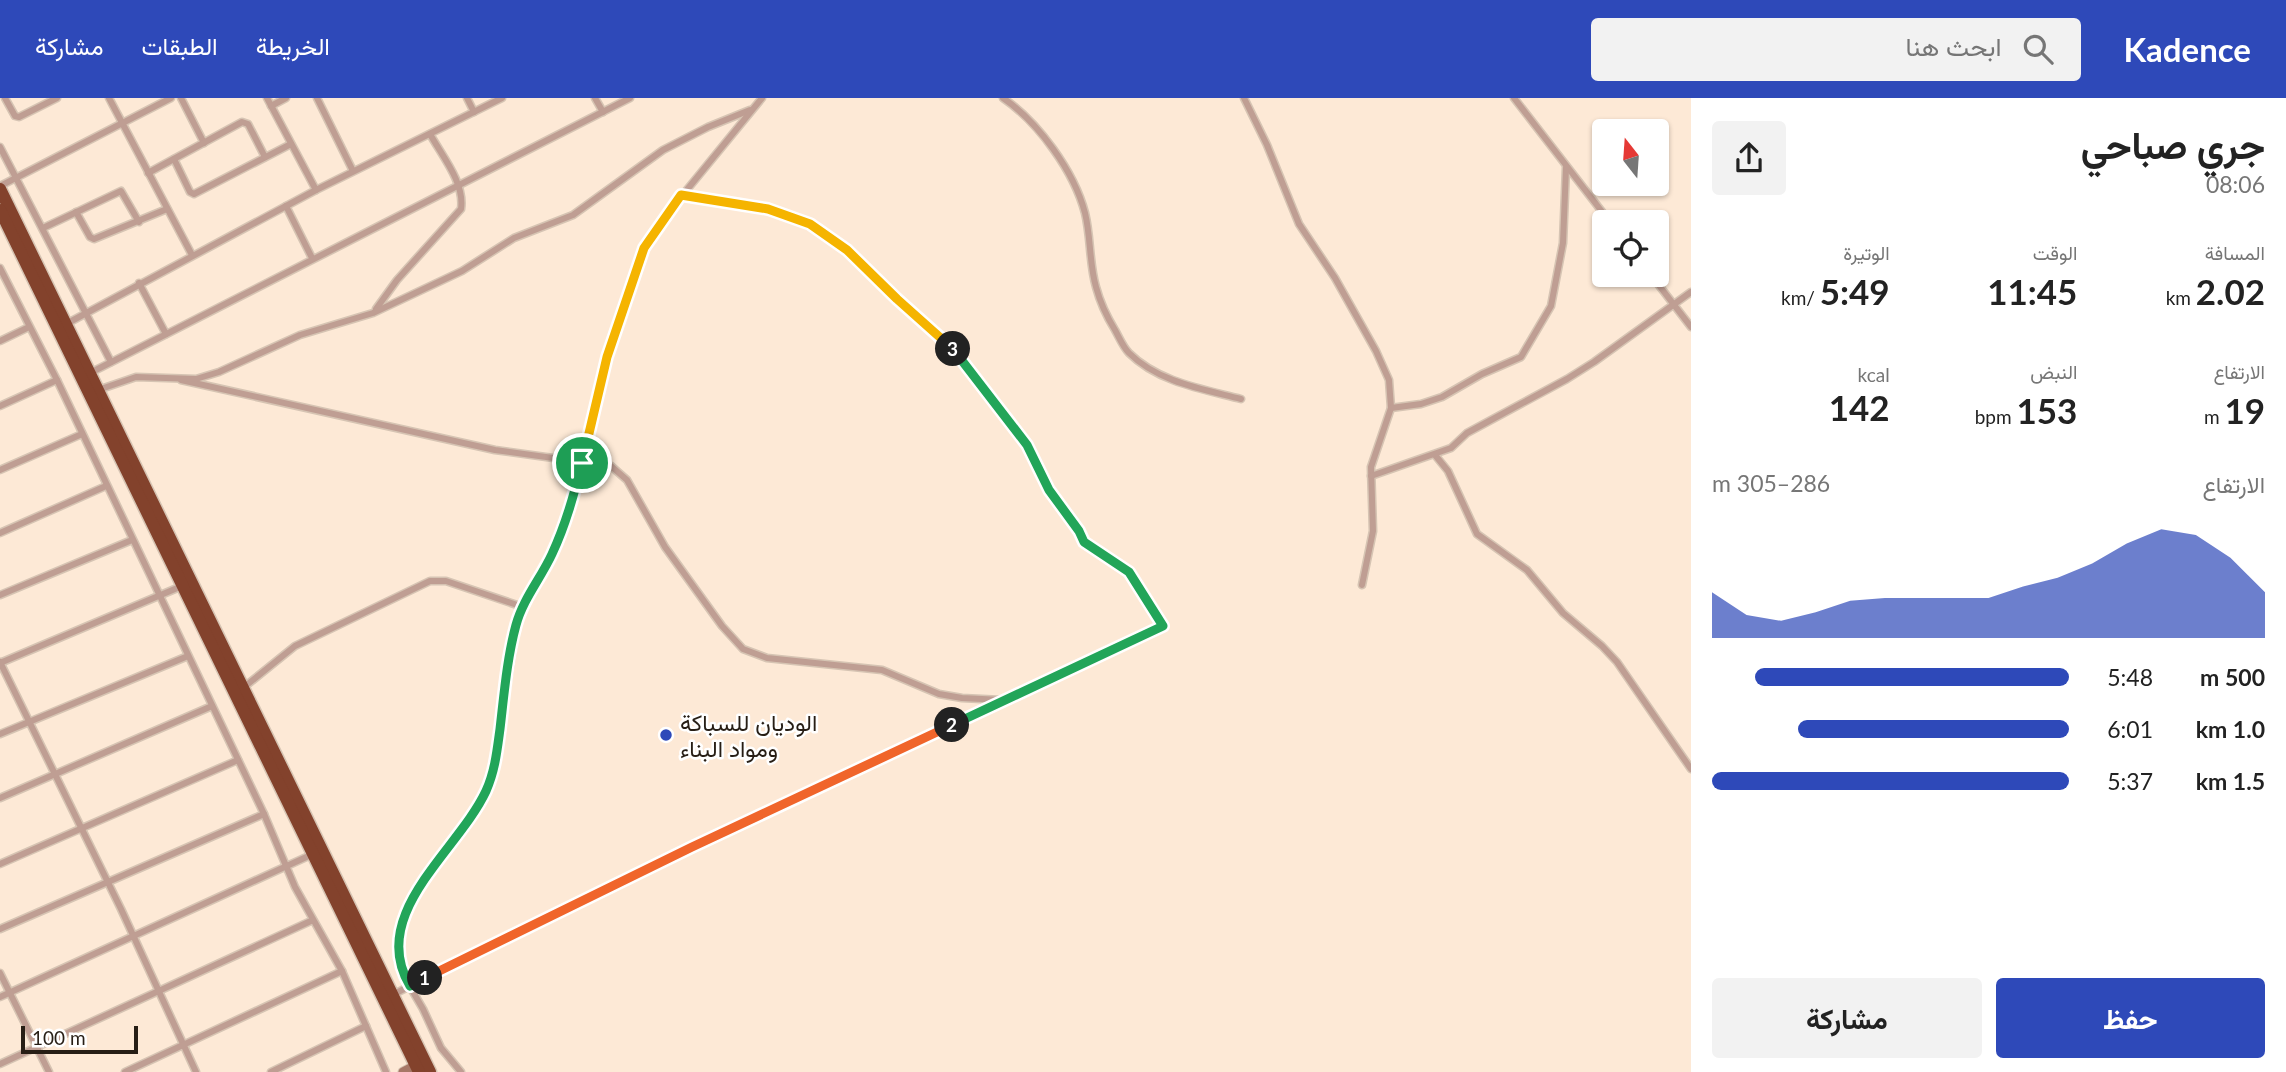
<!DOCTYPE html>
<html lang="ar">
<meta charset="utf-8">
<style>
:root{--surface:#fff;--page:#f2f2f2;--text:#222;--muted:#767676;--accent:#2e49b9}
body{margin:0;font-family:Lato,Vazirmatn,sans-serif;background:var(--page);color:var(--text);direction:rtl;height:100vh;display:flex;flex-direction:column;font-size:26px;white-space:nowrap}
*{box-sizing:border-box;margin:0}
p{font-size:23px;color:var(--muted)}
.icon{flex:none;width:38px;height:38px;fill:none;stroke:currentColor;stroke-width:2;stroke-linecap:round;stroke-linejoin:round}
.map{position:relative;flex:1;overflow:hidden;direction:ltr}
.sheet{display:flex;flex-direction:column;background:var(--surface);width:595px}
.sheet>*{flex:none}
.needle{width:46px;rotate:343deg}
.tools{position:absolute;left:1592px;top:21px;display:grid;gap:14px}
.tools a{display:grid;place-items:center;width:77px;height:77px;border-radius:7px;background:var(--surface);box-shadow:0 2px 5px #0004;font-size:35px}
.scale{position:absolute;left:21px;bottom:18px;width:117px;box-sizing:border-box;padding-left:7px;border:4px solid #271e15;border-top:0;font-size:19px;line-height:24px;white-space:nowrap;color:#271e15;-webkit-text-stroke:5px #fff;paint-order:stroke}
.pin{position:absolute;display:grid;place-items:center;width:60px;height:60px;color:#fff;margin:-30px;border:4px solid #fff;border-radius:50%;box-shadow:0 2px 7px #0007}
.km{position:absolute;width:35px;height:35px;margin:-18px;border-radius:50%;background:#222;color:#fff;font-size:19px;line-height:35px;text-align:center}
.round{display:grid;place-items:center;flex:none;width:74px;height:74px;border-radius:7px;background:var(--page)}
.head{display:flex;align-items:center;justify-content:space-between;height:119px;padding:0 21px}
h1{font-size:38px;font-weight:700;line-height:52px}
.stats{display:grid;grid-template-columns:repeat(3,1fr);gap:10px;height:119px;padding:7px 21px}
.stats div{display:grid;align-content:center}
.stats b{font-size:35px;font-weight:700}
.stats small{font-size:19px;font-weight:400}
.stats p{font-size:19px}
.chart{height:196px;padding:14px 21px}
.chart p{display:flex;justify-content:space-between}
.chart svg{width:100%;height:126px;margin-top:7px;fill:var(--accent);opacity:.7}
.cta{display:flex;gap:14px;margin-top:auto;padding:14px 21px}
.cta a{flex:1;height:80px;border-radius:7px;background:var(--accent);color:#fff;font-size:28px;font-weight:700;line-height:80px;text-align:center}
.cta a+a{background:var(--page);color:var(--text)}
ul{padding:0 21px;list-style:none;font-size:23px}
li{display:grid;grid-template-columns:112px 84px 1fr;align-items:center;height:52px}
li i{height:18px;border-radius:9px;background:var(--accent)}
header{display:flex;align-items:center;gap:42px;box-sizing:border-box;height:98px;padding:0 35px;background:var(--accent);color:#fff}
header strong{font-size:33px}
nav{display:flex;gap:38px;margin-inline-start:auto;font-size:24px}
.search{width:490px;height:63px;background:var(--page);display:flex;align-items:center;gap:18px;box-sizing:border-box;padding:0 24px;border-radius:7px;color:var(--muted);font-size:26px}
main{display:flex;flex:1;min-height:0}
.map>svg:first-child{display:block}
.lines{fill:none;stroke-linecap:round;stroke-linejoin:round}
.street-casing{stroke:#d6c4b3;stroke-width:9}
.secondary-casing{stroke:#d6c4b3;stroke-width:11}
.highway-casing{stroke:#d6c4b3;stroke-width:15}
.street{stroke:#bf9e93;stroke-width:6}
.secondary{stroke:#a77767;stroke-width:9}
.highway{stroke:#83422c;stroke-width:12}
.split-1-casing{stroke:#fff;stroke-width:14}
.split-2-casing{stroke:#fff;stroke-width:14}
.split-3-casing{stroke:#fff;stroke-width:14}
.split-4-casing{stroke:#fff;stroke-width:14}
.split-1{stroke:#22a559;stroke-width:9}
.split-2{stroke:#f0652b;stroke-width:9}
.split-3{stroke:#22a559;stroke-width:9}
.split-4{stroke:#f5b400;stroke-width:9}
.poi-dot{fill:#2e49b9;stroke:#fff;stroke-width:2.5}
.labels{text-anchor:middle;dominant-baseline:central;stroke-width:5;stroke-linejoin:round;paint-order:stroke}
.poi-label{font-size:23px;fill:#271e15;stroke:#fff;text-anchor:start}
</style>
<header>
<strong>Kadence</strong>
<div class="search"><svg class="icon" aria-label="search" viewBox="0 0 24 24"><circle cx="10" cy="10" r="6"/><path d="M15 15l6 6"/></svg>ابحث هنا</div>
<nav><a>الخريطة</a><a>الطبقات</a><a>مشاركة</a></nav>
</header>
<main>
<section class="sheet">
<div class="head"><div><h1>جري صباحي</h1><p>08:06</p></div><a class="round"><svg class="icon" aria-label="share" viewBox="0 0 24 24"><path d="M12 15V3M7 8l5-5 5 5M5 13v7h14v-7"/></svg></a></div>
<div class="stats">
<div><p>المسافة</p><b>2.02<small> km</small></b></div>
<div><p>الوقت</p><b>11:45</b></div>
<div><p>الوتيرة</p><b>5:49<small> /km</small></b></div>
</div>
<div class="stats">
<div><p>الارتفاع</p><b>19<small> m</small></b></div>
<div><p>النبض</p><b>153<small> bpm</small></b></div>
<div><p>kcal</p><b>142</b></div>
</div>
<div class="chart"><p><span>الارتفاع</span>286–305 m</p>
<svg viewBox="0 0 160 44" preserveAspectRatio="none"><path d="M0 44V28L10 36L20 38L30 35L40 31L50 30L60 30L70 30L80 30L90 26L100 23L110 18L120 11L130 6L140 8L150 16L160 28V44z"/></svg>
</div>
<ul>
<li><b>500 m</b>5:48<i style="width:88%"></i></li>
<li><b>1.0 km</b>6:01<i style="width:76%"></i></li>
<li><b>1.5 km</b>5:37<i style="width:100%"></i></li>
</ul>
<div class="cta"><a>حفظ</a><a>مشاركة</a></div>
</section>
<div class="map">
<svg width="1691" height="974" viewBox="0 0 1691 974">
<rect width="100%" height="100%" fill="#fde9d6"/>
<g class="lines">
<g class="street-casing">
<g id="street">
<polyline points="5,0 15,18 19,19 57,0"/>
<polyline points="109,0 192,157"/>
<polyline points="181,0 204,45"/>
<polyline points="267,0 316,92"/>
<polyline points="317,0 353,73"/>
<polyline points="467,0 474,14"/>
<polyline points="595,0 603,14"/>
<path d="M1003,0C1038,24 1074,73 1085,115C1091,139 1089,165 1096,189C1100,204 1107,219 1115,232C1119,239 1123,249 1129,255C1158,284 1202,291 1241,301"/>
<polyline points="1244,0 1267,47 1299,126 1335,180 1376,253 1389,282 1391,310 1371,369 1373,433 1362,487"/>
<polyline points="1514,0 1610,124"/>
<polyline points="271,8 286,0"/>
<polyline points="0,49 111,264"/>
<polyline points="174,61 190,94 194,96 291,46"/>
<polyline points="148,75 242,24 248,26 265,59"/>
<polyline points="0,88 171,0"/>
<polyline points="286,108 312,160"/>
<polyline points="76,114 90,139 94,141 167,111"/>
<polyline points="43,130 121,93 139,124"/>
<polyline points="0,170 57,282 264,716 295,789 342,873 386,974"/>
<polyline points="1651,177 1691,229"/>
<polyline points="139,185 166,236"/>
<path d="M376,211L397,182L461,111C465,85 442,58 430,36"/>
<polyline points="66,226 316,92 502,0"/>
<polyline points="0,243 29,229"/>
<polyline points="90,275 630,0"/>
<polyline points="181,282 495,352 611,368 627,382 665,449 722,528 743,551 767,560 882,572 939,596 962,600 1002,602"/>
<polyline points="98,292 136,279 196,281 219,274 300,237 373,215 462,173 514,140 573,117 663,52 708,29 750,12"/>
<polyline points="0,308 57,282"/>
<polyline points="1391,310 1421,306 1442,299 1482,276 1521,259 1551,208 1563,145 1566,70"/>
<polyline points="1435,357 1448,373 1477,436 1527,472 1563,515 1602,548 1617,564 1691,671"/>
<polyline points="0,372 82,336"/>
<polyline points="1371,378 1451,350 1467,335 1567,281 1594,264 1691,194"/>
<polyline points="0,435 106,388"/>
<polyline points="0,497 132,442"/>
<polyline points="0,564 121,811 196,974"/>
<polyline points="0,565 182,488"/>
<polyline points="243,590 295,548 430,483 446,483 523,509"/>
<polyline points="0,636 188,558"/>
<polyline points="0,700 212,608"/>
<polyline points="0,766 238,662"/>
<polyline points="0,831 264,716"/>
<polyline points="0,875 49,974"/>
<polyline points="392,897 692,749 1163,528 1129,474 1084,444 1079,433 1049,392 1027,347 955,253 938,236 896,202 847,152 811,126 797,120 768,111 681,97"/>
<polyline points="0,899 313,756"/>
<polyline points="0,966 313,822"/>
<polyline points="125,974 342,873"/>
<polyline points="271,974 366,928"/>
<polyline points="461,974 441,950 423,911 402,875 398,863 398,849 402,822 411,802 472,718 493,676 517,524 567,422 607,259 644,151 663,121 762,0"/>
</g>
</g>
<g class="secondary-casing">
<polyline id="secondary" points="403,974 420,965"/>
</g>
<g class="highway-casing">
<g id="highway">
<polyline points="0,91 430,974"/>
<polyline points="0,112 419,974"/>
</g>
</g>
<use href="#street" class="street"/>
<use href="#secondary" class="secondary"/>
<use href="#highway" class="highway"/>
</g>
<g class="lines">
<g class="split-1-casing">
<path id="split-1" d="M425,880L410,888C367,816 458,753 486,693C495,673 497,653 500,631C504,597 507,560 516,527C523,501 541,480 552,456C566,426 574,396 582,365"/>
</g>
<g class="split-2-casing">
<polyline id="split-2" points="425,880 692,749 952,627"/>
</g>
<g class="split-3-casing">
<polyline id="split-3" points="952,627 1163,528 1129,474 1084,444 1079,433 1049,392 1027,347 953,251"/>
</g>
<g class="split-4-casing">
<polyline id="split-4" points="582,365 607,259 644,150 681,97 768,111 810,126 847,152 897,201 953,251"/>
</g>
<use href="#split-1" class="split-1"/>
<use href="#split-2" class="split-2"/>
<use href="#split-3" class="split-3"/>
<use href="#split-4" class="split-4"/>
</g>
<circle class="poi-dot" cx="666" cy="637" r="7"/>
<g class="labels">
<g class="poi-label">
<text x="680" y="624">الوديان للسباكة<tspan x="680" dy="26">ومواد البناء</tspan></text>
</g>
</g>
</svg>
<div class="tools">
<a><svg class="needle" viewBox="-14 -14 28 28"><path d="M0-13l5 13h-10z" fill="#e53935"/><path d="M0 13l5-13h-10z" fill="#767676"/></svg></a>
<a><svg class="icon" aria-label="locate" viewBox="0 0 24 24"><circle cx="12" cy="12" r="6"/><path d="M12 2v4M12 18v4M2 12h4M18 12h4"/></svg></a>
</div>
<div class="scale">100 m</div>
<div class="pin" style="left:582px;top:365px;background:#1e9e55"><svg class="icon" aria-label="arrive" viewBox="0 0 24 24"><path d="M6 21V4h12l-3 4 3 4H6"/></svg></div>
<b class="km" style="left:425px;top:880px">1</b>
<b class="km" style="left:952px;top:627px">2</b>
<b class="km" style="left:953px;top:251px">3</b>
</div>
</main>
